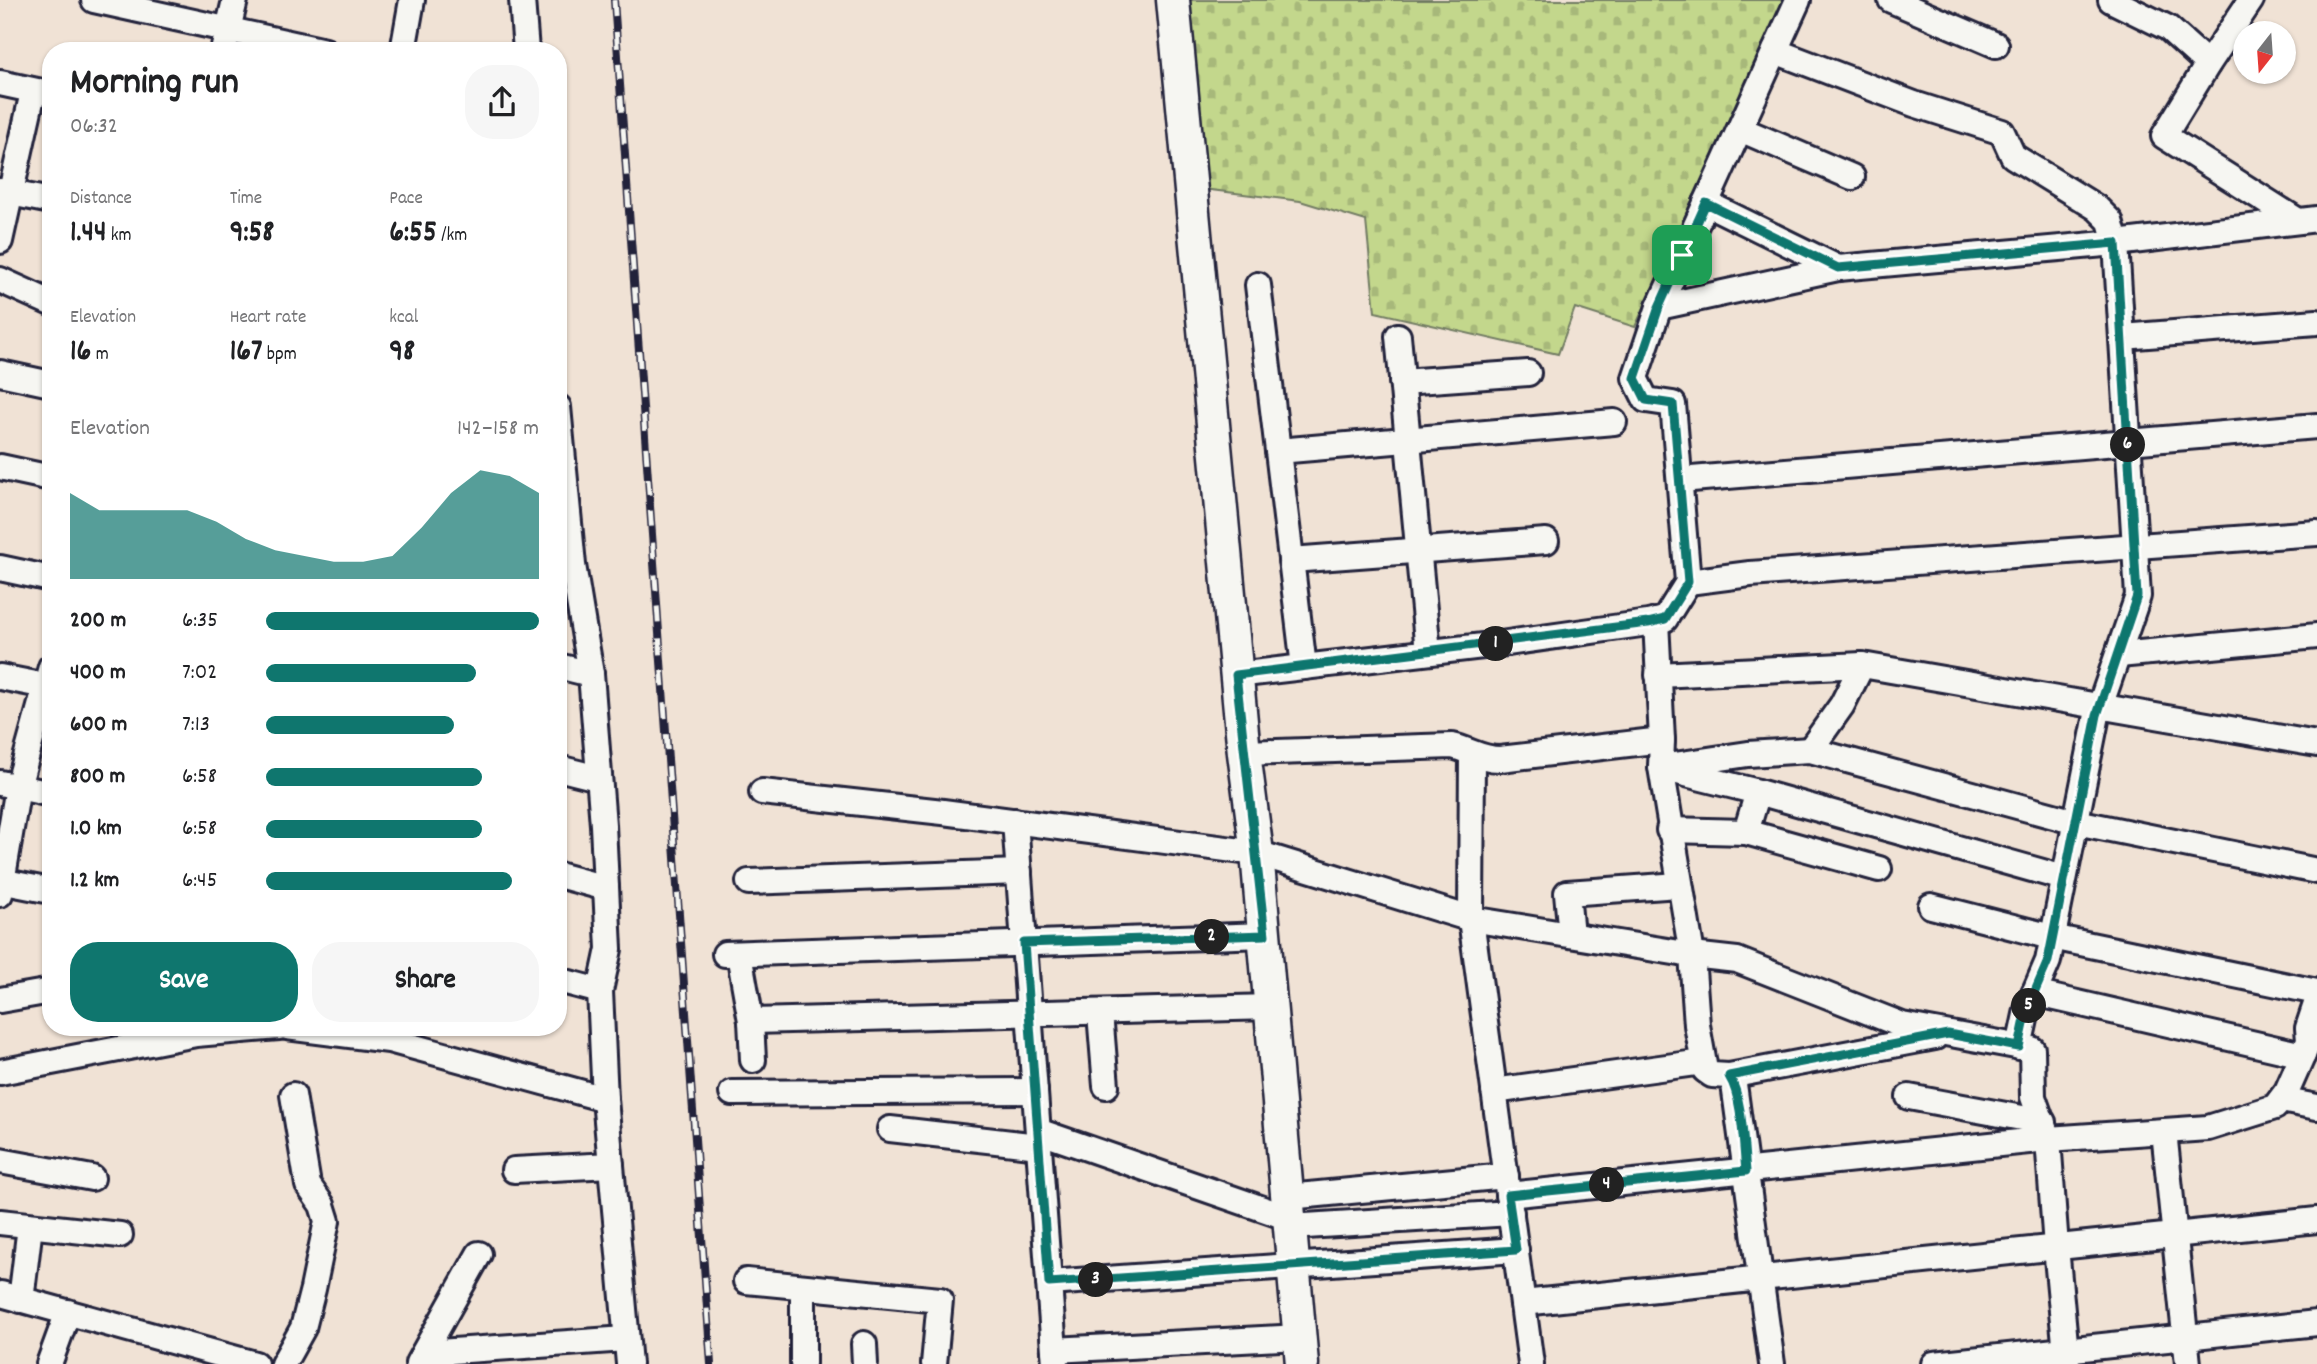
<!DOCTYPE html>
<meta charset="utf-8">
<style>
:root{--surface:#fff;--page:#f6f6f6;--text:#202124;--muted:#757577;--accent:#0f766e}
body{margin:0;font-family:Dekko,sans-serif;background:var(--page);color:var(--text);height:100vh;display:flex;flex-direction:column;font-size:26px;white-space:nowrap}
*{box-sizing:border-box;margin:0}
p{font-size:23px;color:var(--muted)}
.icon{flex:none;width:38px;height:38px;fill:none;stroke:currentColor;stroke-width:2;stroke-linecap:round;stroke-linejoin:round}
.map{position:relative;flex:1;overflow:hidden}
.details{position:absolute;left:42px;top:42px;width:525px;height:994px;display:flex;flex-direction:column;background:var(--surface);border-radius:28px;box-shadow:0 2px 5px #0004}
.details>*{flex:none}
.needle{width:46px;rotate:197deg}
.tools{position:absolute;left:2233px;top:21px;display:grid;gap:14px}
.tools a{display:grid;place-items:center;width:63px;height:63px;border-radius:50%;background:var(--surface);box-shadow:0 2px 5px #0004;font-size:35px}
.pin{position:absolute;display:grid;place-items:center;width:60px;height:60px;color:#fff;margin:-30px;border-radius:14px;box-shadow:0 4px 10px #0006}
.km{position:absolute;width:35px;height:35px;margin:-18px;border-radius:50%;background:#222;color:#fff;font-size:19px;line-height:35px;text-align:center}
.round{display:grid;place-items:center;flex:none;width:74px;height:74px;border-radius:28px;background:var(--page)}
.summary{display:flex;align-items:center;justify-content:space-between;height:119px;padding:0 28px}
h1{font-size:38px;font-weight:700;line-height:52px}
.metrics{display:grid;grid-template-columns:repeat(3,1fr);gap:10px;height:119px;padding:7px 28px}
.metrics div{display:grid;align-content:center}
.metrics b{font-size:30px;font-weight:700}
.metrics small{font-size:19px;font-weight:400}
.metrics p{font-size:19px}
.chart{height:196px;padding:14px 28px}
.chart p{display:flex;justify-content:space-between}
.chart svg{width:100%;height:126px;margin-top:7px;fill:var(--accent);opacity:.7}
.button{display:flex;gap:14px;margin-top:auto;padding:14px 28px}
.button a{flex:1;height:80px;border-radius:28px;background:var(--accent);color:#fff;font-size:28px;font-weight:700;line-height:80px;text-align:center}
.button a+a{background:var(--page);color:var(--text)}
ul{padding:0 28px;list-style:none;font-size:23px}
li{display:grid;grid-template-columns:112px 84px 1fr;align-items:center;height:52px}
li i{height:18px;border-radius:9px;background:var(--accent)}
.map>svg:first-child{display:block}
.cemetery{fill:url(#cemetery-stones);stroke:#727c64;stroke-width:2}
.lines{fill:none;stroke-linecap:round;stroke-linejoin:round}
.minor-casing{stroke:#22223b;stroke-width:30}
.major-casing{stroke:#22223b;stroke-width:37}
.minor{stroke:#f6f6f2;stroke-width:24}
.major{stroke:#f6f6f2;stroke-width:32}
.rail-casing{stroke:#22223b;stroke-width:8}
.rail{stroke:#f6f6f2;stroke-width:5;stroke-dasharray:16;stroke-linecap:butt}
.route-casing{stroke:#fff;stroke-width:14}
.route{stroke:#0f766e;stroke-width:9}
</style>
<div class="map">
<svg width="2317" height="1364" viewBox="0 0 2317 1364">
<defs>
<pattern id="cemetery-stones" width="16" height="16" patternUnits="userSpaceOnUse" patternTransform="scale(1.75)"><rect width="16" height="16" fill="#c3d78c"/><path d="M2 7V4a2 2 0 0 1 4 0v3zM10 15v-3a2 2 0 0 1 4 0v3z" fill="#a7b87a"/></pattern>
</defs>
<rect width="100%" height="100%" fill="#f0e2d5"/>
<filter id="ink" filterUnits="userSpaceOnUse"><feTurbulence type="fractalNoise" baseFrequency=".0143" numOctaves="2"/><feDisplacementMap in="SourceGraphic" scale="14" xChannelSelector="R" yChannelSelector="G"/><feConvolveMatrix kernelMatrix="1 2 1 2 8 2 1 2 1" color-interpolation-filters="sRGB"/></filter>
<g filter="url(#ink)">
<polygon class="cemetery" points="1186,0 1785,0 1635,327 1575,308 1558,354 1375,312 1366,221 1300,201 1203,189"/>
<g class="lines">
<g class="minor-casing">
<g id="minor">
<polyline points="94,0 325,51"/>
<polyline points="522,0 526,51"/>
<polyline points="1891,0 1996,45"/>
<polyline points="2111,0 2168,28 2208,64"/>
<polyline points="2251,0 2208,64 2164,136 2298,221"/>
<polyline points="223,51 235,0"/>
<polyline points="403,51 412,0"/>
<polyline points="1775,51 1914,104 2002,132 2013,156 2097,208 2110,221 2116,243 2138,596 2097,715 2048,961 2027,1010 2019,1047"/>
<polyline points="0,83 51,94"/>
<polyline points="1740,129 1852,177"/>
<polyline points="0,191 51,201"/>
<polyline points="1706,203 1838,268"/>
<polyline points="0,241 33,92"/>
<polyline points="0,280 51,303"/>
<polyline points="1258,285 1304,667"/>
<polyline points="1659,307 1838,268 2116,243 2317,219"/>
<polyline points="1398,336 1428,652"/>
<polyline points="2122,337 2317,322"/>
<polyline points="0,373 51,384"/>
<polyline points="1402,382 1528,373"/>
<polyline points="558,407 573,565 591,674 603,825 609,949 600,991 605,1099 629,1364"/>
<polyline points="1278,451 1614,422"/>
<polyline points="0,467 51,478"/>
<polyline points="1680,480 2317,426"/>
<polyline points="1291,560 1546,541"/>
<polyline points="0,568 51,579"/>
<polyline points="1688,582 1750,574 2317,533"/>
<polyline points="1656,621 1662,740 1661,767 1692,955 1697,1025 1705,1070 1712,1075 1729,1076 1734,1084 1772,1364"/>
<polyline points="2119,655 2317,636"/>
<polyline points="558,666 591,674"/>
<polyline points="1236,675 1500,644 1648,623 1665,619 1688,582 1673,404 1646,400 1635,378 1659,307 1798,0"/>
<polyline points="1658,675 1862,665 2317,744"/>
<polyline points="0,677 51,687"/>
<polyline points="1810,750 1842,705 1862,665"/>
<path d="M1244,753L1452,746C1470,750 1481,759 1500,759L1662,740"/>
<polyline points="1472,754 1471,919 1531,1364"/>
<polyline points="1661,767 1748,754 1810,750 2076,822 2317,871"/>
<polyline points="558,768 598,778"/>
<polyline points="1674,771 1758,792 2064,878"/>
<polyline points="0,783 51,794"/>
<polyline points="762,792 943,812 1257,853 1471,919 1692,955 1737,960 1902,1025 2032,1049 2033,1097 2048,1139 2056,1247 2067,1364"/>
<polyline points="1015,821 1055,1364"/>
<polyline points="1669,830 1746,832 1879,869"/>
<polyline points="1746,832 1758,792"/>
<polyline points="558,875 606,888"/>
<polyline points="0,881 51,891"/>
<polyline points="749,882 1019,872"/>
<polyline points="0,894 18,787 51,667"/>
<polyline points="1931,906 2052,937 2317,992"/>
<polyline points="1571,935 1567,893 1679,885"/>
<polyline points="725,954 1265,935"/>
<polyline points="739,954 751,1021 753,1060"/>
<polyline points="558,980 600,991"/>
<polyline points="2034,993 2303,1055"/>
<polyline points="0,1000 51,991"/>
<polyline points="1100,1013 1106,1086"/>
<polyline points="751,1021 1271,1007"/>
<polyline points="287,1027 389,1040 605,1099"/>
<polyline points="0,1072 196,1034 279,1027"/>
<polyline points="1729,1076 1935,1037"/>
<polyline points="1494,1091 1703,1062"/>
<polyline points="732,1093 1035,1091"/>
<polyline points="1909,1097 2043,1122"/>
<polyline points="2281,1100 2317,1107"/>
<polyline points="890,1129 1039,1146"/>
<polyline points="1038,1131 1289,1218"/>
<polyline points="2164,1131 2188,1364"/>
<polyline points="0,1161 92,1178"/>
<polyline points="514,1170 611,1165"/>
<polyline points="1508,1195 2048,1139 2208,1128 2275,1107 2287,1091 2309,1041 2308,1028 2317,1001"/>
<polyline points="1288,1197 1506,1176"/>
<polyline points="0,1222 120,1235"/>
<polyline points="1290,1227 1511,1213"/>
<polyline points="746,1281 940,1300 934,1364"/>
<polyline points="1049,1283 1516,1250"/>
<polyline points="803,1287 803,1364"/>
<polyline points="1,1294 255,1364"/>
<polyline points="21,1300 30,1226"/>
<polyline points="1523,1303 2317,1220"/>
<polyline points="864,1344 865,1364"/>
<polyline points="1054,1350 1300,1337"/>
<polyline points="424,1353 626,1339"/>
<polyline points="418,1363 479,1254"/>
<polyline points="49,1364 68,1312"/>
<polyline points="283,1364 303,1328 313,1289 327,1221 322,1205 308,1185 293,1095"/>
<polyline points="1934,1364 2317,1323"/>
</g>
</g>
<g class="major-casing">
<polyline id="major" points="1173,0 1244,753 1257,853 1302,1364"/>
</g>
<use href="#minor" class="minor"/>
<use href="#major" class="major"/>
<g class="rail-casing">
<polyline id="rail" points="614,0 711,1364"/>
</g>
<use href="#rail" class="rail"/>
</g>
</g>
<g class="lines" filter="url(#ink)">
<g class="route-casing">
<path id="route" d="M1706,203L1838,268L2116,243L2137,596L2097,715L2048,961L2027,1010L2019,1047L1948,1034L1729,1076C1743,1098 1743,1144 1746,1171L1508,1195L1516,1250L1049,1283L1024,943L1265,935L1236,675L1648,623L1665,619L1688,582L1673,404L1646,400L1635,378L1659,307Z"/>
</g>
<use href="#route" class="route"/>
</g>
</svg>
<div class="tools">
<a><svg class="needle" viewBox="-14 -14 28 28"><path d="M0-13l5 13h-10z" fill="#e53935"/><path d="M0 13l5-13h-10z" fill="#757577"/></svg></a>
</div>
<div class="pin" style="left:1682px;top:255px;background:#1e9e55"><svg class="icon" aria-label="arrive" viewBox="0 0 24 24"><path d="M6 21V4h12l-3 4 3 4H6"/></svg></div>
<b class="km" style="left:1496px;top:644px">1</b>
<b class="km" style="left:1212px;top:937px">2</b>
<b class="km" style="left:1096px;top:1280px">3</b>
<b class="km" style="left:1607px;top:1185px">4</b>
<b class="km" style="left:2029px;top:1006px">5</b>
<b class="km" style="left:2128px;top:445px">6</b>
<section class="details">
<div class="summary"><div><h1>Morning run</h1><p>06:32</p></div><a class="round"><svg class="icon" aria-label="share" viewBox="0 0 24 24"><path d="M12 15V3M7 8l5-5 5 5M5 13v7h14v-7"/></svg></a></div>
<div class="metrics">
<div><p>Distance</p><b>1.44<small> km</small></b></div>
<div><p>Time</p><b>9:58</b></div>
<div><p>Pace</p><b>6:55<small> /km</small></b></div>
</div>
<div class="metrics">
<div><p>Elevation</p><b>16<small> m</small></b></div>
<div><p>Heart rate</p><b>167<small> bpm</small></b></div>
<div><p>kcal</p><b>98</b></div>
</div>
<div class="chart"><p><span>Elevation</span>142–158 m</p>
<svg viewBox="0 0 160 44" preserveAspectRatio="none"><path d="M0 44V14L10 20L20 20L30 20L40 20L50 24L60 30L70 34L80 36L90 38L100 38L110 36L120 26L130 14L140 6L150 8L160 14V44z"/></svg>
</div>
<ul>
<li><b>200 m</b>6:35<i style="width:100%"></i></li>
<li><b>400 m</b>7:02<i style="width:77%"></i></li>
<li><b>600 m</b>7:13<i style="width:69%"></i></li>
<li><b>800 m</b>6:58<i style="width:79%"></i></li>
<li><b>1.0 km</b>6:58<i style="width:79%"></i></li>
<li><b>1.2 km</b>6:45<i style="width:90%"></i></li>
</ul>
<div class="button"><a>Save</a><a>Share</a></div>
</section>
</div>
